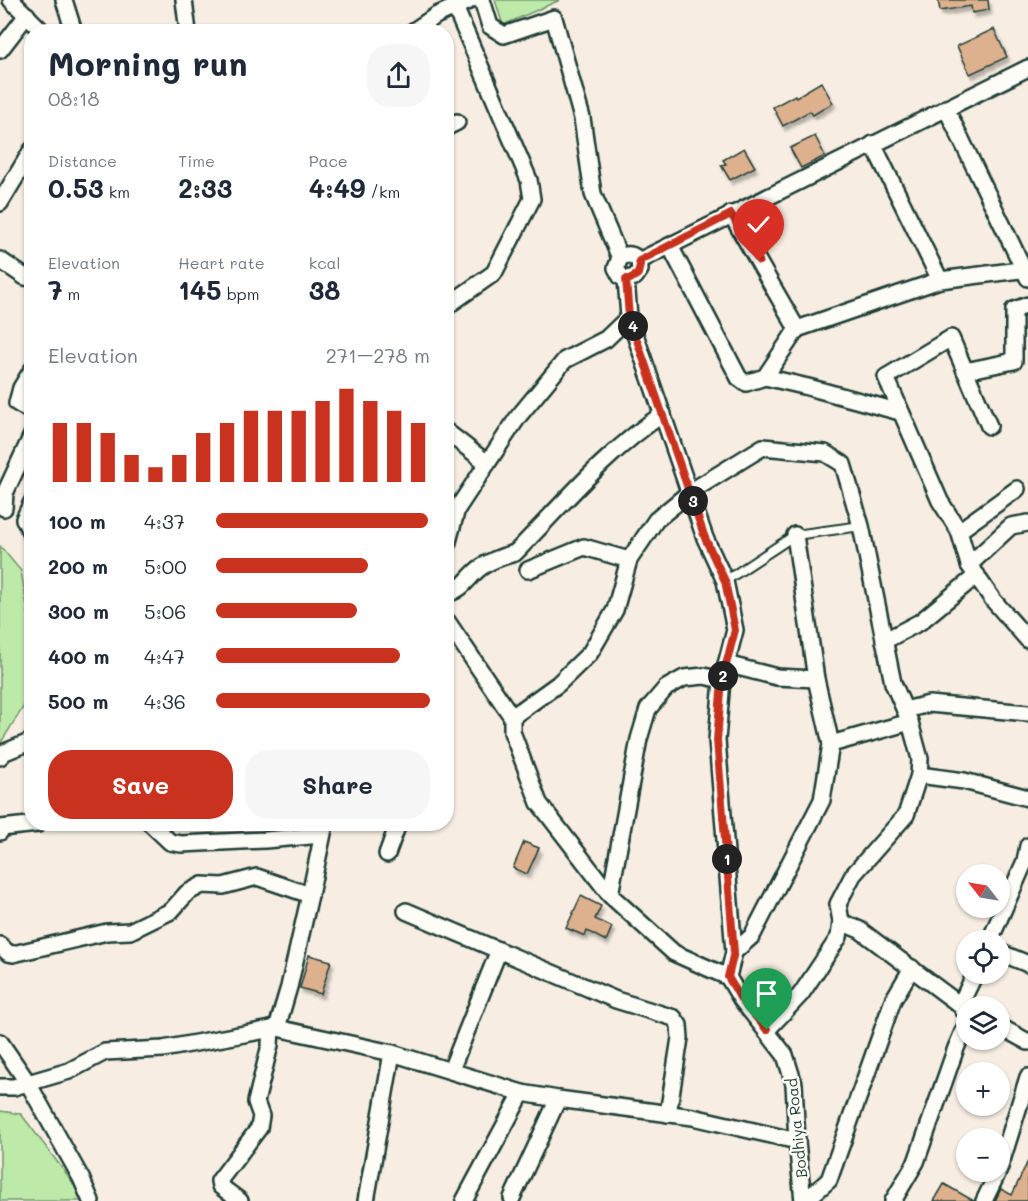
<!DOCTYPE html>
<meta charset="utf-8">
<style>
:root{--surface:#fff;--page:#f6f6f7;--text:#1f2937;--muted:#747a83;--accent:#c8321e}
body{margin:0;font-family:Mali,sans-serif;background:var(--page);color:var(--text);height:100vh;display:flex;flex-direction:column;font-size:22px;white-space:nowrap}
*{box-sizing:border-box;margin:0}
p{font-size:20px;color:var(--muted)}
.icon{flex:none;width:33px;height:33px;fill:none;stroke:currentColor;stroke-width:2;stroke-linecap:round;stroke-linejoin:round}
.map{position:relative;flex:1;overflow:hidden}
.sheet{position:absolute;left:24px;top:24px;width:430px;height:807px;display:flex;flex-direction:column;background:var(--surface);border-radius:24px;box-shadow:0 2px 4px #0004}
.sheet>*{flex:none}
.needle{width:39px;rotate:301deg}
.buttons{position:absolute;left:956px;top:864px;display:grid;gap:12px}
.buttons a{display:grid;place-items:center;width:54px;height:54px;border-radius:50%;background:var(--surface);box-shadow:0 2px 4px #0004;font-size:30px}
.pin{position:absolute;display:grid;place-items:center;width:51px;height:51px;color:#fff;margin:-62px -26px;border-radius:50% 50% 50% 0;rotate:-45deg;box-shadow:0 0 6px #0007}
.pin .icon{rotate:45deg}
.km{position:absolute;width:30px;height:30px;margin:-15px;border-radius:50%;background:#222;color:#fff;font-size:16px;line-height:30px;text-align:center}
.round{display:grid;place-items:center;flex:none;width:63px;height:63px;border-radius:24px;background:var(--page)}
.overview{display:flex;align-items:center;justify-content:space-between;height:102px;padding:0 24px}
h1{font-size:33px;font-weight:700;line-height:45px}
.figures{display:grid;grid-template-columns:repeat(3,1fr);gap:9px;height:102px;padding:6px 24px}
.figures div{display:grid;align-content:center}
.figures b{font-size:26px;font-weight:700}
.figures small{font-size:16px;font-weight:400}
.figures p{font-size:16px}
.chart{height:168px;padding:12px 24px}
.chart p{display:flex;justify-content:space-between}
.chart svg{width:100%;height:108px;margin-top:6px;stroke:var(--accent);stroke-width:6}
.primary-button{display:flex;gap:12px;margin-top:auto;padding:12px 24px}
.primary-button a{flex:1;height:69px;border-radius:24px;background:var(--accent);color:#fff;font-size:24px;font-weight:700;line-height:69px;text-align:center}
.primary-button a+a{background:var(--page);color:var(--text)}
ul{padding:0 24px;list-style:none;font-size:20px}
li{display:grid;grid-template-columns:96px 72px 1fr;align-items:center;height:45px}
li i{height:15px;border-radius:8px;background:var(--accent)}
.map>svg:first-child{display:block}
.green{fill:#bdeaa8;stroke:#6e946e;stroke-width:1.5}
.building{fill:#ddb08e;stroke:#1f3d34;stroke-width:1.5;filter:url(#shadow)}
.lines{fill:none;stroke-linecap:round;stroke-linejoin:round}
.service-casing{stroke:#1f3d34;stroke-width:12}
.minor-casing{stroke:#1f3d34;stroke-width:20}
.service{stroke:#fdfcf7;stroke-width:8}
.minor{stroke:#fdfcf7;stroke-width:15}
.route-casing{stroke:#fff;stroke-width:12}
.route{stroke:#c8321e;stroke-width:8}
.labels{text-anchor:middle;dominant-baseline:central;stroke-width:5;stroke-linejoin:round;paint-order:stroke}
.street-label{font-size:15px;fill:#1f3d34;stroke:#fdfcf7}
</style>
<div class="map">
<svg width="1028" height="1201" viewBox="0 0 1028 1201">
<defs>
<filter id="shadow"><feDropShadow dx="2.5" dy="4.5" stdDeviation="1.5" flood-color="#0004"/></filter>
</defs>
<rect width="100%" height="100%" fill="#f7ede2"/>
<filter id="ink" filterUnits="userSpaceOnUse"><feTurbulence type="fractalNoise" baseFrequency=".0167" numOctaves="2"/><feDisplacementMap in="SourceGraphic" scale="12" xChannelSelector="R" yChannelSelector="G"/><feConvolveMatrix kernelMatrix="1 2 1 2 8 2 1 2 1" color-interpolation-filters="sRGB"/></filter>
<g filter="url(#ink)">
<g class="green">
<polygon points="495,0 560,0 503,25"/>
<polygon points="0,546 21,571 31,629 32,672 29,698 0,744"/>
<polygon points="0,1111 21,1114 87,1201 0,1201"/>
</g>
<g class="building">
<polygon points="938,0 988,0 989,10 972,13 971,6 940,11"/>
<polygon points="994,29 1007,57 970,74 957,46"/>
<polygon points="821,82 833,103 813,115 810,111 783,126 773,107 795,95 796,97"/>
<polygon points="815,136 825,156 801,168 790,148"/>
<polygon points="744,148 755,167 730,180 721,165 726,164 723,160"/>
<polygon points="524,842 539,848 527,874 513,868"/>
<polygon points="581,896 601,906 595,919 612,927 606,941 587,931 585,936 566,928"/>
<polygon points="309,955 331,961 321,994 300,988"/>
<polygon points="1028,1161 1028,1201 995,1201 1001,1189 1012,1195"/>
<polygon points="944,1184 974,1201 934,1201"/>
</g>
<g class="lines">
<g class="service-casing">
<polyline id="service" points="725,581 795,535 861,526"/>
</g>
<g class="minor-casing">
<g id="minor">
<polyline points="11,0 43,32"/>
<polyline points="64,0 74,32"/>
<polyline points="184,0 188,32"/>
<polyline points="482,0 490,26 504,35 554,18 582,118 593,194 620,258"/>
<polyline points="412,32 437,15 471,0"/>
<polyline points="0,50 27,15"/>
<polyline points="946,108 1028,278"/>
<polyline points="447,127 457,122"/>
<polyline points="873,144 940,280"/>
<polyline points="0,203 32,150"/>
<polyline points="731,214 797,329"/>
<polyline points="670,246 739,378 746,383 765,377 797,329 940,280 1028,269"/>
<polyline points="0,260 25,277 32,278"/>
<polyline points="639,261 1028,68"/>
<polyline points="447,306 494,273 532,199 529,180 455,7"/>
<polyline points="629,317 705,538 725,581 735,630 722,680 717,740 734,952 728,977 741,999 785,1055 794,1084 797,1141 803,1201"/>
<polyline points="32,370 21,388 17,403 32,412"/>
<polyline points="965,371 1014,361 1014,310 1028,305"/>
<polyline points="765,377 808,387 900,412"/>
<polyline points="989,426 951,338 886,377 940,501 959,531 969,565 993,600 1028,640"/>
<polyline points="447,432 487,463"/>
<polyline points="32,502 24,519 32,536"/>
<polyline points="4,508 5,493 32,435"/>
<polyline points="959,531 1017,489"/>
<path d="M447,545L457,509L518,417L565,360L606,339L629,317L626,279L621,277L616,268L620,258C627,253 634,254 639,261L640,270L635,277L626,279"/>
<polyline points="969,565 1011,526 1028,523"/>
<polyline points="528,570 584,547 629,560"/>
<path d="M447,594C464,589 467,578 480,568C491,560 503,556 515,553C562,505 607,451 663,414"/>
<polyline points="447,621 512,717 512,732 539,803 610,895 674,953 728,977"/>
<polyline points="884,641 920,622 977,575"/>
<polyline points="726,664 777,677 816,679"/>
<polyline points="905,710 929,704 1028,713"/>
<polyline points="512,717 558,684 590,653 615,610 629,560 656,520 690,492 763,447 825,453 843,464 861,526 893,683 910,722 920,759 919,775 906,815 853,875 838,904 841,922 839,937 801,994 767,1030"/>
<polyline points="831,744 910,722"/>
<polyline points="0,757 5,752 32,741"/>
<polyline points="919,775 964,781 1028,798"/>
<polyline points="151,824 170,842 181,844 265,840 322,835"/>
<polyline points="0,832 1,828 38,824"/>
<polyline points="387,854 398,824"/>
<polyline points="610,895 639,739 648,709 666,688 684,678 704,676 722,680"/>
<polyline points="406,911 616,1000 674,1018 679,1025 680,1038 668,1114"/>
<polyline points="841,922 860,930 960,1005"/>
<polyline points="990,940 1025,861 1028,846"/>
<polyline points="0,945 8,953 13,954 107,932 130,931 171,911 187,893 202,885 223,886 257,877 310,895"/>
<polyline points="734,952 752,936 822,800 831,744 816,679 795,535"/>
<polyline points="999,952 1028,964"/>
<polyline points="964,1011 960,1005 975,974"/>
<polyline points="999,1026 1028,1042"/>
<polyline points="277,1028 289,987 310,895 325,824"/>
<polyline points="0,1042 28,1083 81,1178 91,1201"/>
<polyline points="451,1070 499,950"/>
<polyline points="0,1087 14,1087 69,1071 105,1052 163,1049 277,1028 392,1053 522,1093 558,1099 693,1117 797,1141"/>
<polyline points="999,1170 1028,1077"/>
<polyline points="512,1198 558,1099"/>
<polyline points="240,1201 220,1186 219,1181 259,1128 261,1116 256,1102 270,1045 271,1029"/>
<polyline points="366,1201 392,1053"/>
<polyline points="464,1201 522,1093"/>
<polyline points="805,1201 829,1180 893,1000 912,968"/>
<polyline points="893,1201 916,1162 956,1048 966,1025"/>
<polyline points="984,1201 998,1172"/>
</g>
</g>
<use href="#service" class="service"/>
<use href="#minor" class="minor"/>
</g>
</g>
<g class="lines" filter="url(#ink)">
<g class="route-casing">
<polyline id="route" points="759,261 731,214 639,261 640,265 638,274 630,279 626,279 629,317 705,538 725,581 735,630 722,680 717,740 734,952 728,977 741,999 767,1030"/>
</g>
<use href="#route" class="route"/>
</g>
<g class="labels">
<g class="street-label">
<text transform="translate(796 1128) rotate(-96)">Bodhiya Road</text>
</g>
</g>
</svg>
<div class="buttons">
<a><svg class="needle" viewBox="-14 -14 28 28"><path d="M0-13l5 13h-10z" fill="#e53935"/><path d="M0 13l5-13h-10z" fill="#747a83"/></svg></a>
<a><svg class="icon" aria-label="locate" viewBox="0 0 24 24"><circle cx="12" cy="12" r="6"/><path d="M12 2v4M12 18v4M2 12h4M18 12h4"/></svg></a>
<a><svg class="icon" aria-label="layers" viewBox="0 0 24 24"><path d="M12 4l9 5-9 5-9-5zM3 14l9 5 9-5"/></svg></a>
<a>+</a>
<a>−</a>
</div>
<div class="pin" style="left:767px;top:1030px;background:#1e9e55"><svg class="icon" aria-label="arrive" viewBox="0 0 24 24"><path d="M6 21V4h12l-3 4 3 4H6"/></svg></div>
<div class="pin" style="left:759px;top:261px;background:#d93025"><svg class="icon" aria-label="check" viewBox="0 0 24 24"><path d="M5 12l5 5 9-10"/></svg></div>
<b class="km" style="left:727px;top:859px">1</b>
<b class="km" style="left:723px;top:676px">2</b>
<b class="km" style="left:693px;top:501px">3</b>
<b class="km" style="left:633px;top:326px">4</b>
<section class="sheet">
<div class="overview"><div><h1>Morning run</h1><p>08:18</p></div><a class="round"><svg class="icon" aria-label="share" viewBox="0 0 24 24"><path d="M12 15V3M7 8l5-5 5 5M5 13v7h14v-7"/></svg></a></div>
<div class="figures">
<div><p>Distance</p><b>0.53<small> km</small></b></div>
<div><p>Time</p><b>2:33</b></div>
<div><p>Pace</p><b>4:49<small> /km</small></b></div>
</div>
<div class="figures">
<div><p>Elevation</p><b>7<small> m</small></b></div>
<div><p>Heart rate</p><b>145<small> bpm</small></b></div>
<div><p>kcal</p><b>38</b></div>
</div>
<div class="chart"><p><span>Elevation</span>271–278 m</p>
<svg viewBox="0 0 160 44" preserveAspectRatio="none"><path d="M5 44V20M15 44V20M25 44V24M35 44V33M45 44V38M55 44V33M65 44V24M75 44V20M85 44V15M95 44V15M105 44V15M115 44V11M125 44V6M135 44V11M145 44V15M155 44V20"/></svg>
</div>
<ul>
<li><b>100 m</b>4:37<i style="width:99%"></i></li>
<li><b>200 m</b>5:00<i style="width:71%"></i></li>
<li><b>300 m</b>5:06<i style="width:66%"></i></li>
<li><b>400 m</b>4:47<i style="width:86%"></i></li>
<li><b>500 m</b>4:36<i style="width:100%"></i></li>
</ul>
<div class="primary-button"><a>Save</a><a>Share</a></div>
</section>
</div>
